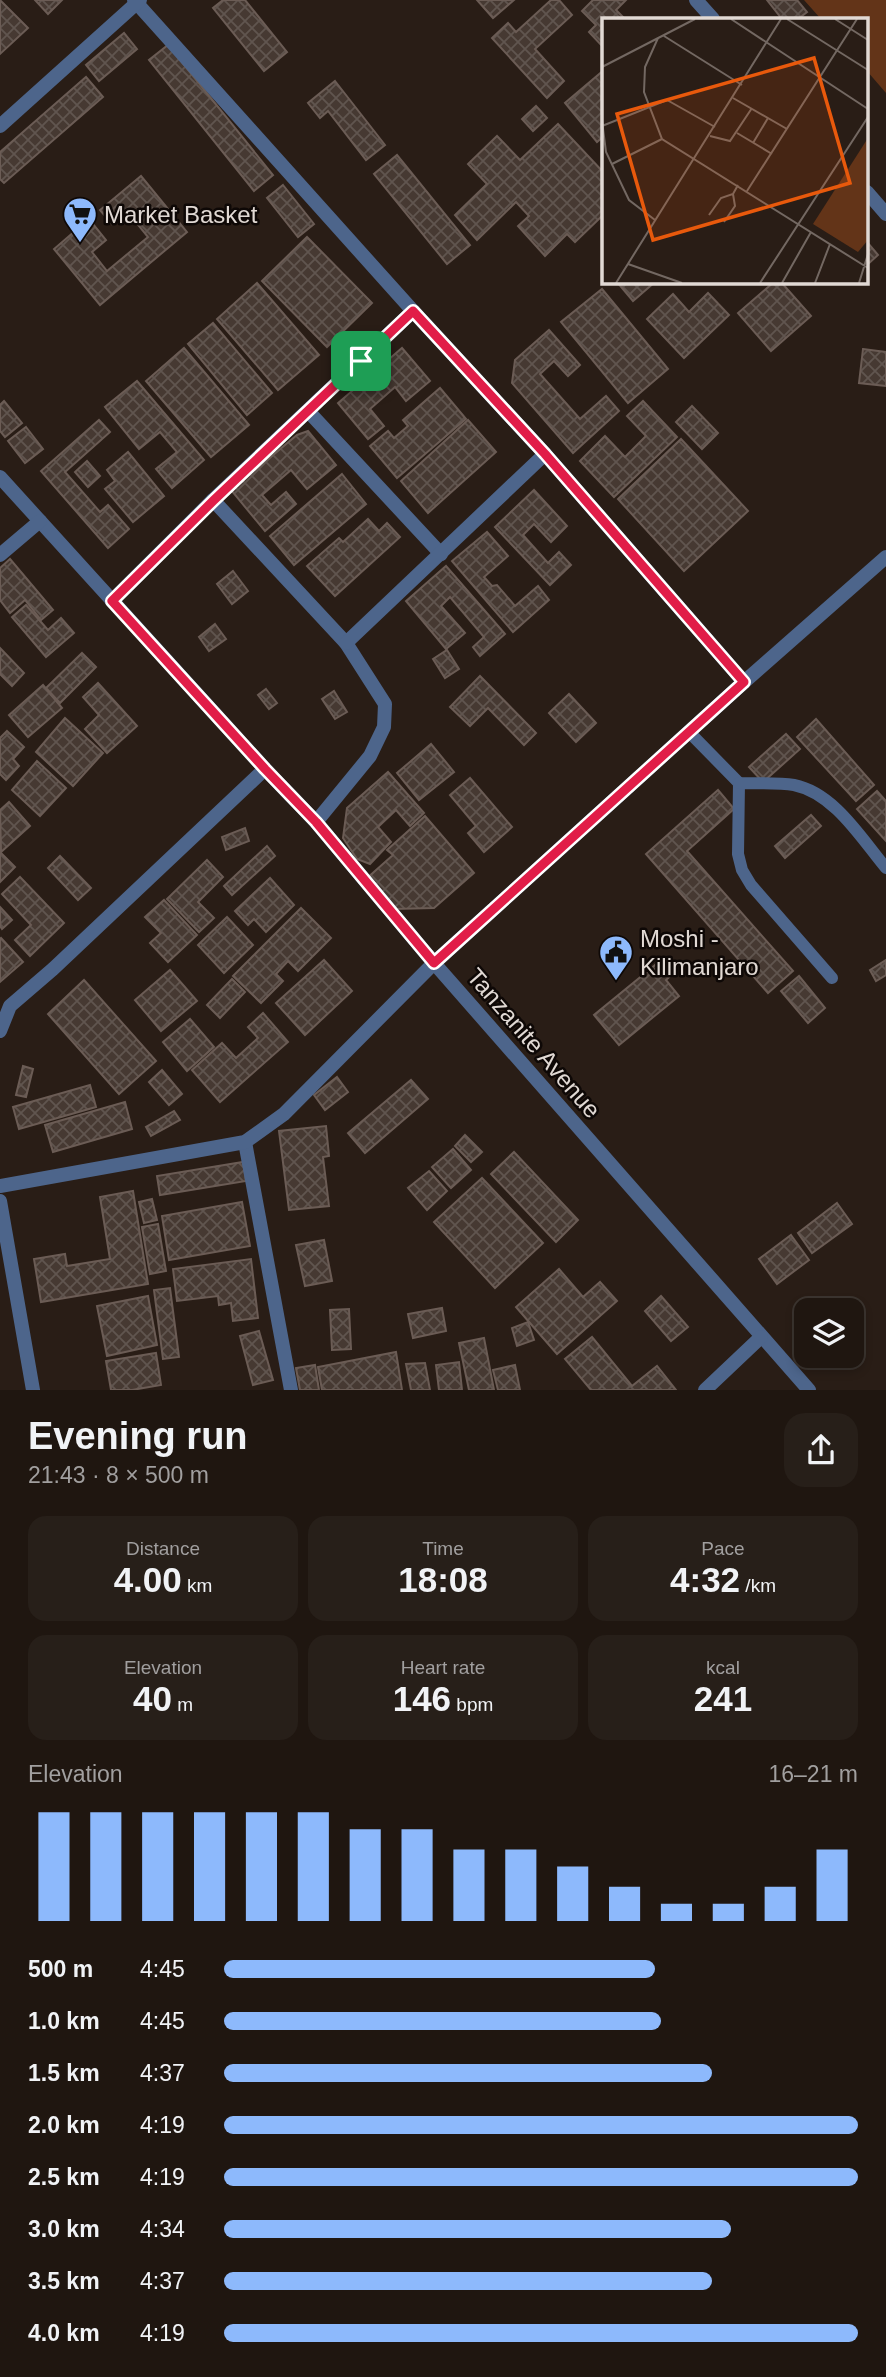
<!DOCTYPE html>
<meta charset="utf-8">
<style>
:root{--surface:#1f1610;--page:#271f19;--text:#f1f3f6;--muted:#a19f9f;--line:#3c3530;--accent:#8db9fc}
body{margin:0;font-family:Arial,sans-serif;background:var(--page);color:var(--text);height:100vh;display:flex;flex-direction:column;font-size:26px;white-space:nowrap}
*{box-sizing:border-box;margin:0}
p{font-size:23px;color:var(--muted)}
.icon{flex:none;width:38px;height:38px;fill:none;stroke:currentColor;stroke-width:2;stroke-linecap:round;stroke-linejoin:round}
.map{position:relative;height:1390px;overflow:hidden}
.panel{display:flex;flex-direction:column;background:var(--surface);flex:1}
.panel>*{flex:none}
.controls{position:absolute;left:794px;top:1298px;display:grid;gap:14px}
.controls a{display:grid;place-items:center;width:70px;height:70px;border-radius:14px;background:var(--surface);box-shadow:0 4px 10px #0003,0 0 0 2px var(--line);font-size:35px}
.pin{position:absolute;display:grid;place-items:center;width:60px;height:60px;color:#fff;margin:-30px;border-radius:14px;box-shadow:0 4px 10px #0006}
.round{display:grid;place-items:center;flex:none;width:74px;height:74px;border-radius:21px;background:var(--page)}
.overview{display:flex;align-items:center;justify-content:space-between;height:119px;padding:0 28px}
h1{font-size:38px;font-weight:800;line-height:52px}
.figures{display:grid;grid-template-columns:repeat(3,1fr);gap:10px;height:119px;padding:7px 28px}
.figures div{display:grid;align-content:center;border-radius:18px;background:var(--page);text-align:center}
.figures b{font-size:35px;font-weight:800}
.figures small{font-size:19px;font-weight:400}
.figures p{font-size:19px}
.chart{height:196px;padding:14px 28px}
.chart p{display:flex;justify-content:space-between}
.chart svg{width:100%;height:126px;margin-top:7px;stroke:var(--accent);stroke-width:6}
ul{padding:0 28px;list-style:none;font-size:23px}
li{display:grid;grid-template-columns:112px 84px 1fr;align-items:center;height:52px}
li i{height:18px;border-radius:9px;background:var(--accent)}
.map>svg:first-child{display:block}
.green{fill:#633418}
.building{fill:url(#building-cross-hatch);stroke:#6b5c55;stroke-width:2}
.lines{fill:none;stroke-linecap:round;stroke-linejoin:round}
.lane{stroke:#4d658b;stroke-width:12}
.street{stroke:#4d658b;stroke-width:14}
.route-casing{stroke:#fff;stroke-width:14}
.route{stroke:#e11d48;stroke-width:9}
.labels{text-anchor:middle;dominant-baseline:central;stroke-width:5;stroke-linejoin:round;paint-order:stroke}
.poi-label{font-size:24px;fill:#e1d9d4;stroke:#0e0806;text-anchor:start}
.street-label{font-size:24px;fill:#e1d9d4;stroke:#0e0806}
.inset-road{fill:none;stroke:#736862;stroke-width:2}
.view{fill:#e8590c;fill-opacity:0.15;stroke:#e8590c;stroke-width:3.5}
.inset-edge{fill:none;stroke:#e1d9d4;stroke-width:3.5}
</style>
<div class="map">
<svg width="886" height="1390" viewBox="0 0 886 1390">
<defs>
<pattern id="building-cross-hatch" width="8" height="8" patternUnits="userSpaceOnUse" patternTransform="scale(1.75)"><rect width="8" height="8" fill="#463932"/><path d="M0 0l8 8M0 8l8-8" fill="none" stroke="#60554f"/></pattern>
</defs>
<rect width="100%" height="100%" fill="#291d16"/>
<polygon class="green" points="804,0 886,0 886,93 867,71 867,19 821,19"/>
<g class="building">
<polygon points="0,0 28,28 0,54"/>
<polygon points="35,0 62,0 48,14"/>
<polygon points="223,0 245,0 287,52 264,71 213,8"/>
<polygon points="477,0 514,0 493,18"/>
<polygon points="551,0 559,0 572,15 535,49 564,81 547,98 492,38 508,23 516,32"/>
<polygon points="593,0 626,0 616,10 625,19 604,19 604,43 602,46 589,32 596,25 582,11"/>
<polygon points="767,0 797,0 807,12 798,19 782,19"/>
<polygon points="124,33 137,49 99,81 86,65"/>
<polygon points="168,45 273,175 254,191 149,60"/>
<polygon points="604,70 604,136 597,142 565,103"/>
<polygon points="86,77 103,97 4,183 0,179 0,152"/>
<polygon points="335,81 385,145 366,160 328,111 320,118 308,103"/>
<polygon points="536,106 547,118 533,131 522,119"/>
<polygon points="558,124 604,173 604,214 575,242 567,234 545,256 518,226 529,216 516,202 477,240 455,215 487,184 468,164 497,136 520,160"/>
<polygon points="397,155 470,245 447,264 374,174"/>
<polygon points="141,176 187,232 100,305 54,249 89,219 106,240 92,252 107,271 148,237 127,211 112,224 100,210"/>
<polygon points="283,185 314,224 298,237 267,198"/>
<polygon points="307,237 372,303 327,347 262,281"/>
<polygon points="867,242 878,255 867,265"/>
<polygon points="617,282 655,282 633,301"/>
<polygon points="774,282 781,282 811,316 771,351 738,313"/>
<polygon points="257,283 319,355 278,390 217,319"/>
<polygon points="602,289 668,369 628,403 561,322"/>
<polygon points="708,293 729,315 684,358 647,319 673,294 689,312"/>
<polygon points="213,323 272,393 247,415 188,344"/>
<polygon points="549,330 580,365 568,376 554,361 540,374 580,419 606,396 619,411 573,453 512,383 515,360"/>
<polygon points="184,348 249,425 211,457 146,381"/>
<polygon points="402,348 430,381 406,401 395,387 370,409 384,426 368,439 338,403"/>
<polygon points="863,349 886,352 886,386 859,383"/>
<polygon points="137,381 204,460 172,488 156,469 177,452 160,432 139,449 105,407"/>
<polygon points="440,388 466,419 397,478 370,446 388,431 394,438 408,426 403,420"/>
<polygon points="4,401 22,423 5,437 0,431 0,405"/>
<polygon points="643,401 677,437 614,497 580,461 605,436 625,457 646,436 627,416"/>
<polygon points="692,406 718,433 702,449 676,422"/>
<polygon points="99,420 110,432 65,472 100,512 108,505 129,529 108,548 41,471"/>
<polygon points="468,420 496,452 428,513 401,481"/>
<polygon points="26,427 43,449 25,463 8,441"/>
<polygon points="308,431 336,465 307,489 291,470 262,495 271,505 286,492 296,504 265,531 231,490 297,435"/>
<polygon points="681,439 748,511 684,571 618,499"/>
<polygon points="128,452 164,496 133,522 105,489 115,481 107,470"/>
<polygon points="87,461 100,476 88,487 75,472"/>
<polygon points="342,474 366,504 294,565 270,536"/>
<polygon points="534,490 567,526 551,542 534,524 523,535 548,563 559,552 571,565 550,585 495,527"/>
<polygon points="368,519 379,531 387,523 400,537 335,596 307,566 339,538 343,542"/>
<polygon points="487,532 508,556 484,577 492,586 497,585 515,606 538,586 549,600 513,632 452,561"/>
<polygon points="10,559 53,610 41,620 25,600 10,613 0,600 0,568"/>
<polygon points="446,566 505,634 480,656 473,647 484,637 450,597 441,606 465,633 446,649 406,601"/>
<polygon points="233,571 248,591 232,604 217,584"/>
<polygon points="26,605 48,630 61,618 74,633 46,657 12,617"/>
<polygon points="215,624 226,639 209,651 199,637"/>
<polygon points="0,648 24,673 12,686 0,674"/>
<polygon points="447,650 459,669 445,678 433,659"/>
<polygon points="82,653 96,667 60,703 46,688"/>
<polygon points="480,676 536,733 524,745 488,708 470,726 450,707"/>
<polygon points="98,683 137,726 107,753 85,729 99,715 83,697"/>
<polygon points="43,685 62,708 28,737 9,715"/>
<polygon points="266,689 277,703 269,709 258,695"/>
<polygon points="334,691 347,712 335,719 322,699"/>
<polygon points="569,694 596,723 576,742 549,713"/>
<polygon points="65,718 103,753 73,786 36,752"/>
<polygon points="816,719 874,785 856,801 797,737"/>
<polygon points="7,731 24,747 13,759 19,766 6,780 0,774 0,738"/>
<polygon points="786,734 800,749 763,782 749,767"/>
<polygon points="431,744 454,772 419,800 397,773"/>
<polygon points="37,761 66,788 40,816 12,790"/>
<polygon points="388,772 424,813 410,826 396,810 378,827 391,842 370,864 357,859 343,838 347,808"/>
<polygon points="470,778 512,827 484,852 468,833 476,826 450,795"/>
<polygon points="718,790 734,809 687,851 793,971 768,993 646,854"/>
<polygon points="877,791 886,801 886,841 857,809"/>
<polygon points="9,802 30,826 1,852 0,810"/>
<polygon points="811,815 821,826 785,858 775,846"/>
<polygon points="425,816 474,873 434,908 393,909 367,878 393,855 387,850"/>
<polygon points="245,828 249,841 226,850 222,837"/>
<polygon points="267,846 275,856 232,895 224,886"/>
<polygon points="1,853 15,867 0,882 0,854"/>
<polygon points="60,856 91,888 78,900 48,868"/>
<polygon points="207,860 223,877 198,902 214,918 199,932 167,899"/>
<polygon points="20,877 64,923 30,956 15,940 31,925 2,894"/>
<polygon points="270,878 294,905 266,932 254,919 248,925 235,911"/>
<polygon points="164,900 197,935 168,962 150,943 161,933 145,917"/>
<polygon points="0,907 12,920 2,929 0,926"/>
<polygon points="301,908 331,938 298,971 288,961 276,974 283,981 261,1003 233,976"/>
<polygon points="227,917 253,945 224,973 198,945"/>
<polygon points="1,938 23,962 0,982 0,939"/>
<polygon points="665,957 676,971 666,980 679,996 619,1045 594,1015"/>
<polygon points="324,960 352,991 305,1035 276,1003"/>
<polygon points="886,960 886,975 876,981 870,970"/>
<polygon points="170,970 197,1001 161,1031 135,1000"/>
<polygon points="799,976 825,1008 808,1023 781,991"/>
<polygon points="232,979 245,992 220,1018 207,1005"/>
<polygon points="84,980 156,1061 119,1094 48,1014"/>
<polygon points="263,1013 288,1042 220,1102 192,1070 222,1043 236,1058 258,1038 248,1027"/>
<polygon points="190,1019 214,1047 187,1071 163,1042"/>
<polygon points="23,1066 33,1069 26,1097 16,1095"/>
<polygon points="162,1070 182,1094 169,1105 149,1082"/>
<polygon points="337,1077 348,1092 325,1110 314,1095"/>
<polygon points="411,1080 428,1099 365,1153 348,1133"/>
<polygon points="90,1085 96,1107 19,1129 13,1107"/>
<polygon points="125,1102 132,1129 53,1152 45,1125"/>
<polygon points="174,1111 180,1120 151,1136 146,1127"/>
<polygon points="326,1126 329,1156 323,1157 329,1206 289,1210 279,1131"/>
<polygon points="465,1135 482,1152 471,1162 455,1146"/>
<polygon points="453,1149 471,1170 451,1188 432,1167"/>
<polygon points="514,1152 578,1220 556,1242 491,1174"/>
<polygon points="243,1162 246,1181 160,1195 157,1176"/>
<polygon points="429,1171 447,1191 427,1210 408,1188"/>
<polygon points="482,1178 543,1243 495,1288 434,1222"/>
<polygon points="133,1191 148,1284 41,1302 34,1259 65,1254 67,1266 110,1259 100,1197"/>
<polygon points="152,1199 157,1220 144,1223 139,1202"/>
<polygon points="242,1202 250,1246 169,1260 162,1216"/>
<polygon points="837,1203 852,1224 812,1253 798,1233"/>
<polygon points="158,1224 166,1271 150,1274 142,1227"/>
<polygon points="791,1235 809,1260 777,1284 759,1259"/>
<polygon points="324,1240 332,1281 305,1286 296,1245"/>
<polygon points="251,1259 258,1318 233,1321 231,1303 219,1305 218,1296 177,1301 173,1269"/>
<polygon points="559,1269 583,1297 600,1282 617,1301 557,1354 516,1307"/>
<polygon points="170,1288 179,1357 163,1359 154,1290"/>
<polygon points="148,1296 157,1345 107,1356 97,1306"/>
<polygon points="661,1296 688,1327 671,1341 645,1311"/>
<polygon points="442,1308 446,1331 413,1338 408,1314"/>
<polygon points="349,1309 351,1349 332,1350 330,1310"/>
<polygon points="528,1322 534,1340 517,1346 512,1328"/>
<polygon points="259,1331 273,1380 253,1385 240,1336"/>
<polygon points="592,1337 632,1386 657,1366 676,1390 591,1390 565,1359"/>
<polygon points="484,1338 494,1390 469,1390 459,1343"/>
<polygon points="396,1352 402,1390 322,1390 318,1367"/>
<polygon points="156,1353 161,1385 132,1390 111,1390 106,1361"/>
<polygon points="459,1362 462,1390 439,1390 436,1365"/>
<polygon points="425,1363 430,1390 411,1390 406,1364"/>
<polygon points="315,1365 319,1390 300,1390 296,1368"/>
<polygon points="515,1365 520,1390 498,1390 493,1370"/>
</g>
<g class="lines">
<g class="lane">
<polyline points="689,732 739,783 738,854 742,870 751,885 832,978"/>
<path d="M739,783C757,784 777,782 794,785C834,793 861,838 886,868"/>
</g>
<g class="street">
<polyline points="134,0 413,311 545,454 744,682"/>
<polyline points="696,0 713,19"/>
<polyline points="0,126 140,0"/>
<polyline points="867,192 886,214"/>
<polyline points="308,411 441,554"/>
<polyline points="0,477 265,769 316,822 434,963 809,1390"/>
<polyline points="213,500 346,643 385,704 384,727 370,756 316,822"/>
<polyline points="0,555 40,521"/>
<polyline points="112,601 213,500 413,311"/>
<polyline points="346,643 545,454"/>
<polyline points="0,1031 10,1006 53,969 265,769"/>
<polyline points="245,1142 291,1390"/>
<polyline points="0,1186 245,1142 284,1114 434,963 744,682 886,557"/>
<polyline points="0,1201 33,1390"/>
<polyline points="705,1390 761,1337"/>
</g>
</g>
<g class="lines">
<g class="route-casing">
<polygon id="route" points="413,311 545,454 744,682 434,963 316,822 265,769 112,601 214,500"/>
</g>
<use href="#route" class="route"/>
</g>
<defs>
<g id="supermarket-pin" transform="scale(1.75)"><path d="M0 17L-7.5 6A9.5 9.5 0 1 1 7.5 6Z" fill="#8db9fc" stroke="#0e0806"/><path d="M-6-5.5h2.5l.6 2H6L4.5 2H-2.5L-4.4-4H-6ZM-1.5 3.2a1.3 1.3 0 1 0 .1 0ZM3 3.2a1.3 1.3 0 1 0 .1 0Z" fill="#111"/></g>
<g id="civic-pin" transform="scale(1.75)"><path d="M0 17L-7.5 6A9.5 9.5 0 1 1 7.5 6Z" fill="#8db9fc" stroke="#0e0806"/><path d="M-.6-6.5H3V-4.5H.6V-3L4-1V1h2V6H-6V1h2V-1L-.6-3ZM-1.2 2.5V6h2.4V2.5Z" fill="#111"/></g>
</defs>
<g fill-rule="evenodd">
<use href="#supermarket-pin" x="80" y="214"/>
<use href="#civic-pin" x="616" y="952"/>
</g>
<g class="labels">
<g class="poi-label">
<text x="104" y="214">Market Basket</text>
<text x="640" y="938">Moshi -<tspan x="640" dy="28">Kilimanjaro</tspan></text>
</g>
<g class="street-label">
<text transform="translate(534 1043) rotate(49)">Tanzanite Avenue</text>
</g>
</g>
<g transform="translate(602 18)">
<rect width="266" height="266" fill="#291d16"/>
<path d="M266,120V222L256,234L211,206Z" fill="#633418"/>
<path class="inset-road" d="M129,1L266,91M185,1L266,52M233,1L266,22M62,18L140,67M56,20L43,49L42,74L60,121L266,250M0,49L93,1M131,80L185,111M0,103L4,134L27,182L53,202M0,108L65,82L113,109M135,115L170,136M108,118L128,123L150,90M151,125L166,100M10,146L60,121M145,173L255,1M107,197L119,180L131,176L136,167M122,204L133,188L131,176M26,246L80,265M14,265L179,1M158,265L266,99M180,265L209,214M213,265L228,226M257,265L266,236"/>
<path class="view" d="M212,40L248,165L51,222L15,96Z"/>
<rect width="266" height="266" class="inset-edge"/>
</g>
</svg>
<div class="controls">
<a><svg class="icon" aria-label="layers" viewBox="0 0 24 24"><path d="M12 4l9 5-9 5-9-5zM3 14l9 5 9-5"/></svg></a>
</div>
<div class="pin" style="left:361px;top:361px;background:#1e9e55"><svg class="icon" aria-label="arrive" viewBox="0 0 24 24"><path d="M6 21V4h12l-3 4 3 4H6"/></svg></div>
</div>
<section class="panel">
<div class="overview"><div><h1>Evening run</h1><p>21:43 · 8 × 500 m</p></div><a class="round"><svg class="icon" aria-label="share" viewBox="0 0 24 24"><path d="M12 15V3M7 8l5-5 5 5M5 13v7h14v-7"/></svg></a></div>
<div class="figures">
<div><p>Distance</p><b>4.00<small> km</small></b></div>
<div><p>Time</p><b>18:08</b></div>
<div><p>Pace</p><b>4:32<small> /km</small></b></div>
</div>
<div class="figures">
<div><p>Elevation</p><b>40<small> m</small></b></div>
<div><p>Heart rate</p><b>146<small> bpm</small></b></div>
<div><p>kcal</p><b>241</b></div>
</div>
<div class="chart"><p><span>Elevation</span>16–21 m</p>
<svg viewBox="0 0 160 44" preserveAspectRatio="none"><path d="M5 44V6M15 44V6M25 44V6M35 44V6M45 44V6M55 44V6M65 44V12M75 44V12M85 44V19M95 44V19M105 44V25M115 44V32M125 44V38M135 44V38M145 44V32M155 44V19"/></svg>
</div>
<ul>
<li><b>500 m</b>4:45<i style="width:68%"></i></li>
<li><b>1.0 km</b>4:45<i style="width:69%"></i></li>
<li><b>1.5 km</b>4:37<i style="width:77%"></i></li>
<li><b>2.0 km</b>4:19<i style="width:100%"></i></li>
<li><b>2.5 km</b>4:19<i style="width:100%"></i></li>
<li><b>3.0 km</b>4:34<i style="width:80%"></i></li>
<li><b>3.5 km</b>4:37<i style="width:77%"></i></li>
<li><b>4.0 km</b>4:19<i style="width:100%"></i></li>
</ul>
</section>
